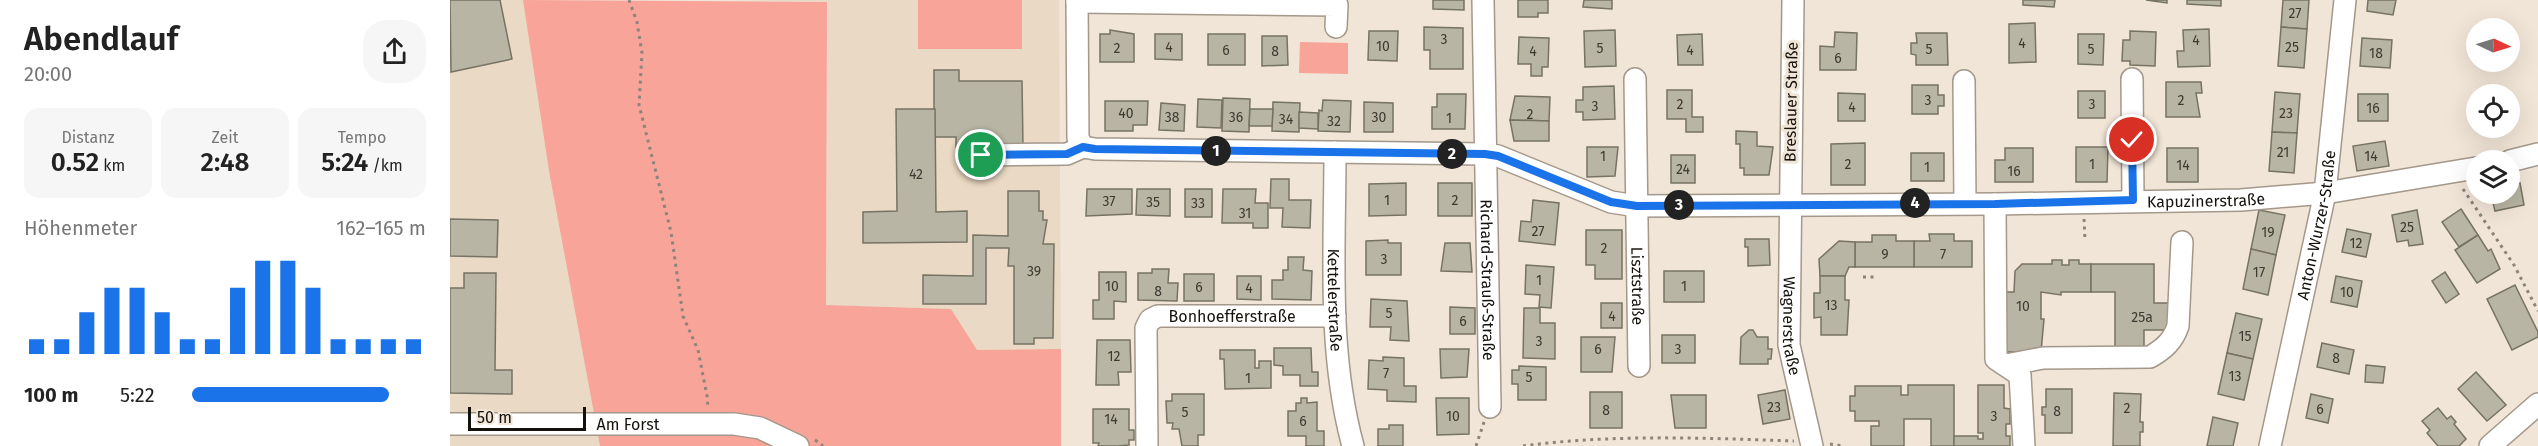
<!DOCTYPE html>
<html lang="de">
<meta charset="utf-8">
<style>
:root{--surface:#fff;--page:#f6f6f6;--text:#222;--muted:#767676;--accent:#1a73e8}
body{margin:0;font-family:"Fira Sans",sans-serif;background:var(--page);color:var(--text);height:100vh;display:flex;flex-direction:column;font-size:22px;white-space:nowrap}
*{box-sizing:border-box;margin:0}
p{font-size:20px;color:var(--muted)}
.icon{flex:none;width:33px;height:33px;fill:none;stroke:currentColor;stroke-width:2;stroke-linecap:round;stroke-linejoin:round}
.map{position:relative;flex:1;overflow:hidden}
.drawer{display:flex;flex-direction:column;background:var(--surface);width:450px}
.drawer>*{flex:none}
.needle{width:39px;rotate:94deg}
.tools{position:absolute;left:2016px;top:18px;display:grid;gap:12px}
.tools a{display:grid;place-items:center;width:54px;height:54px;border-radius:50%;background:var(--surface);box-shadow:0 6px 24px #0002;font-size:30px}
.scale{position:absolute;left:18px;bottom:15px;width:118px;box-sizing:border-box;padding-left:6px;border:3px solid #15110c;border-top:0;font-size:16px;line-height:21px;white-space:nowrap;color:#15110c;-webkit-text-stroke:4px #f1e5d7;paint-order:stroke}
.pin{position:absolute;display:grid;place-items:center;width:51px;height:51px;color:#fff;margin:-26px;border:3px solid #fff;border-radius:50%;box-shadow:0 2px 6px #0007}
.km{position:absolute;width:30px;height:30px;margin:-15px;border-radius:50%;background:#222;color:#fff;font-size:16px;line-height:30px;text-align:center}
.round{display:grid;place-items:center;flex:none;width:63px;height:63px;border-radius:24px;background:var(--page)}
.summary{display:flex;align-items:center;justify-content:space-between;height:102px;padding:0 24px}
h1{font-size:33px;font-weight:600;line-height:45px}
.stats{display:grid;grid-template-columns:repeat(3,1fr);gap:9px;height:102px;padding:6px 24px}
.stats div{display:grid;align-content:center;border-radius:15px;background:var(--page);text-align:center}
.stats b{font-size:26px;font-weight:600}
.stats small{font-size:16px;font-weight:400}
.stats p{font-size:16px}
.chart{height:168px;padding:12px 24px}
.chart p{display:flex;justify-content:space-between}
.chart svg{width:100%;height:108px;margin-top:6px;stroke:var(--accent);stroke-width:6}
ul{padding:0 24px;list-style:none;font-size:20px}
li{display:grid;grid-template-columns:96px 72px 1fr;align-items:center;height:45px}
li i{height:15px;border-radius:8px;background:var(--accent)}
main{display:flex;flex:1;min-height:0}
.map>svg:first-child{display:block}
.built{fill:#ead9c4}
.green{fill:#f8a499}
.building{fill:#b9b5a4;stroke:#777364;stroke-width:1.5}
.lines{fill:none;stroke-linecap:round;stroke-linejoin:round}
.minor-casing{stroke:#a4988b;stroke-width:24}
.path{stroke:#8c847a;stroke-width:3;stroke-dasharray:3 4.5;stroke-linecap:butt}
.minor{stroke:#fff;stroke-width:21}
.route-casing{stroke:#fff;stroke-width:12}
.route{stroke:#1a73e8;stroke-width:8}
.labels{text-anchor:middle;dominant-baseline:central;stroke-width:6;stroke-linejoin:round;paint-order:stroke}
.number-label{font-size:14px;fill:#3e3a32}
.street-label{font-size:16px;fill:#15110c;stroke:#f1e5d7}
</style>
<main>
<section class="drawer">
<div class="summary"><div><h1>Abendlauf</h1><p>20:00</p></div><a class="round"><svg class="icon" aria-label="share" viewBox="0 0 24 24"><path d="M12 15V3M7 8l5-5 5 5M5 13v7h14v-7"/></svg></a></div>
<div class="stats">
<div><p>Distanz</p><b>0.52<small> km</small></b></div>
<div><p>Zeit</p><b>2:48</b></div>
<div><p>Tempo</p><b>5:24<small> /km</small></b></div>
</div>
<div class="chart"><p><span>Höhenmeter</span>162–165 m</p>
<svg viewBox="0 0 160 44" preserveAspectRatio="none"><path d="M5 44V38M15 44V38M25 44V27M35 44V17M45 44V17M55 44V27M65 44V38M75 44V38M85 44V17M95 44V6M105 44V6M115 44V17M125 44V38M135 44V38M145 44V38M155 44V38"/></svg>
</div>
<ul>
<li><b>100 m</b>5:22<i style="width:84%"></i></li>
</ul>
</section>
<div class="map">
<svg width="2088" height="446" viewBox="0 0 2088 446">
<rect width="100%" height="100%" fill="#f1e5d7"/>
<g class="built">
<polygon points="0,0 73,0 99,171 150,446 0,446"/>
<polygon points="280,0 609,0 611,349 526,350 500,309 376,305 377,2"/>
</g>
<g class="green">
<polygon points="73,0 377,2 376,305 501,309 527,350 611,349 611,446 150,446 99,171"/>
<rect x="468" y="0" width="104" height="49"/>
<polygon points="850,42 898,43 898,74 849,73"/>
</g>
<g class="building">
<polygon points="0,0 50,0 62,59 1,72"/>
<polygon points="983,0 1014,0 1014,10 983,9"/>
<polygon points="1068,0 1098,0 1098,13 1088,13 1088,17 1068,17"/>
<polygon points="1134,0 1162,0 1162,9 1133,7"/>
<polygon points="1573,0 1605,0 1604,7 1573,5"/>
<polygon points="1696,0 1717,0 1717,3"/>
<polygon points="1737,0 1771,0 1771,6 1737,4"/>
<polygon points="1833,0 1859,0 1857,29 1831,27"/>
<polygon points="1918,0 1946,0 1943,15 1917,11"/>
<polygon points="1585,23 1586,62 1559,63 1559,24"/>
<polygon points="974,27 1013,28 1013,69 980,69 980,50 974,50"/>
<polygon points="1831,27 1857,29 1854,68 1828,66"/>
<polygon points="1759,29 1760,66 1728,67 1727,51 1734,51 1733,30"/>
<polygon points="660,30 684,34 684,62 650,62 650,34 660,34"/>
<polygon points="1165,30 1166,66 1135,67 1134,31"/>
<polygon points="919,31 948,31 947,61 918,60"/>
<polygon points="1680,31 1706,32 1705,66 1680,65 1680,61 1672,61 1673,40 1680,40"/>
<polygon points="1385,32 1407,33 1406,70 1370,70 1370,46 1384,47"/>
<polygon points="1466,33 1497,33 1498,65 1466,65 1466,55 1461,54 1461,43 1467,43"/>
<polygon points="705,34 732,34 732,60 705,59"/>
<rect x="758" y="34" width="37" height="31"/>
<polygon points="1252,34 1253,65 1228,65 1227,35"/>
<polygon points="1628,34 1654,34 1653,65 1628,64"/>
<polygon points="812,36 837,36 838,65 812,66"/>
<polygon points="1069,37 1099,38 1098,67 1092,67 1092,76 1081,76 1081,64 1068,64"/>
<polygon points="1912,38 1942,40 1940,68 1910,66"/>
<polygon points="484,70 509,70 509,81 572,81 573,147 506,147 506,137 484,137"/>
<polygon points="1716,82 1751,82 1752,93 1746,93 1750,117 1716,117"/>
<polygon points="1462,85 1488,85 1488,95 1494,95 1494,106 1488,106 1488,114 1462,114"/>
<polygon points="1164,86 1165,119 1133,120 1133,112 1126,112 1126,100 1133,100 1133,87"/>
<polygon points="1217,90 1242,90 1242,117 1253,117 1253,132 1236,132 1236,119 1217,119"/>
<rect x="1628" y="91" width="27" height="27"/>
<polygon points="1825,92 1850,94 1847,133 1822,132"/>
<polygon points="1388,93 1415,94 1415,121 1388,121"/>
<polygon points="987,94 1016,94 1015,129 982,129 982,107 987,107"/>
<rect x="1908" y="94" width="30" height="27"/>
<polygon points="1065,96 1100,97 1099,121 1060,120"/>
<polygon points="773,98 800,99 799,132 772,131"/>
<polygon points="748,99 772,100 771,128 747,127"/>
<polygon points="873,100 901,101 900,132 868,131 869,110 872,111"/>
<polygon points="655,101 698,101 697,125 683,125 683,131 655,131"/>
<polygon points="823,102 850,103 849,132 822,131"/>
<polygon points="914,102 943,103 943,132 914,132"/>
<polygon points="711,103 735,105 734,131 709,130"/>
<polygon points="446,109 485,109 486,212 517,211 517,242 413,243 413,212 447,211"/>
<polygon points="800,109 823,109 822,126 799,126"/>
<polygon points="849,112 868,113 868,129 849,128"/>
<polygon points="1060,120 1099,121 1099,141 1064,141"/>
<polygon points="1286,131 1307,132 1307,146 1323,147 1319,175 1294,175 1294,168 1290,168 1290,144 1286,144"/>
<polygon points="1822,132 1847,133 1844,173 1819,171"/>
<polygon points="1935,141 1939,166 1907,171 1903,146"/>
<polygon points="1415,143 1415,185 1381,185 1381,144"/>
<polygon points="1137,147 1168,147 1165,176 1137,177"/>
<polygon points="1626,147 1658,147 1657,182 1626,182"/>
<polygon points="1555,148 1583,148 1583,182 1545,182 1545,160 1555,160"/>
<rect x="1717" y="148" width="31" height="34"/>
<rect x="1461" y="153" width="33" height="28"/>
<rect x="1221" y="155" width="24" height="28"/>
<polygon points="821,179 839,179 839,200 861,200 860,228 832,227 833,208 820,208"/>
<polygon points="956,183 956,215 919,216 919,184"/>
<rect x="988" y="183" width="34" height="33"/>
<polygon points="2070,183 2074,205 2045,211 2041,194 2060,194 2060,185"/>
<polygon points="637,189 682,189 682,214 636,216"/>
<polygon points="687,189 720,189 720,216 686,215"/>
<rect x="735" y="189" width="27" height="28"/>
<polygon points="773,189 806,189 805,203 818,203 818,228 803,228 803,223 772,223"/>
<polygon points="558,191 589,191 589,211 593,211 593,220 597,220 593,244 604,244 603,338 584,338 584,344 564,344 564,266 558,266 559,248 536,248 536,304 473,304 473,275 523,276 523,235 558,236"/>
<polygon points="1083,200 1109,203 1105,245 1069,241 1071,221 1081,222"/>
<polygon points="2011,209 2028,235 2009,247 1992,222"/>
<polygon points="1809,210 1835,215 1826,255 1801,249"/>
<polygon points="1967,210 1973,244 1959,246 1958,240 1947,242 1942,215"/>
<polygon points="0,219 48,220 47,257 0,256"/>
<polygon points="1897,229 1921,234 1916,257 1892,252"/>
<polygon points="1136,230 1172,230 1172,279 1145,279 1145,265 1136,265"/>
<polygon points="1479,234 1504,234 1504,241 1522,241 1522,267 1464,267 1464,241 1480,241"/>
<polygon points="1422,235 1446,235 1446,241 1464,241 1464,267 1405,267 1405,242 1422,242"/>
<polygon points="2028,235 2038,251 2041,249 2050,269 2027,283 2005,250"/>
<polygon points="1295,239 1319,239 1320,265 1298,266 1298,247 1295,247"/>
<polygon points="938,240 938,243 951,243 951,275 916,275 916,241"/>
<polygon points="1389,241 1405,242 1405,267 1399,267 1395,276 1370,276 1369,259"/>
<polygon points="995,243 1020,243 1022,272 991,271"/>
<polygon points="1801,249 1826,255 1818,295 1793,289"/>
<polygon points="838,257 854,257 853,270 862,271 861,300 822,299 822,280 833,280 833,270 838,270"/>
<polygon points="1602,260 1612,260 1612,265 1619,265 1619,260 1629,260 1629,264 1641,264 1641,292 1611,292 1611,295 1591,292 1591,319 1594,319 1591,352 1550,352 1555,292 1564,292 1565,271 1572,264 1602,264"/>
<polygon points="1641,264 1704,264 1704,303 1720,303 1720,330 1694,330 1694,349 1665,349 1665,292 1641,292"/>
<polygon points="1076,265 1104,267 1101,308 1089,307 1090,295 1075,294"/>
<polygon points="702,269 719,269 718,283 728,283 727,301 688,300 688,273 702,273"/>
<rect x="1214" y="271" width="40" height="31"/>
<polygon points="649,272 676,272 676,302 664,301 664,319 643,319 643,300 649,300"/>
<polygon points="1995,272 2009,294 1996,303 1982,281"/>
<polygon points="14,273 46,273 45,370 62,370 62,394 0,393 0,288 14,288"/>
<rect x="734" y="274" width="30" height="27"/>
<polygon points="787,276 811,276 811,300 787,299"/>
<polygon points="1370,276 1395,276 1395,300 1399,300 1397,335 1371,335 1371,317 1364,318 1364,293 1370,293"/>
<polygon points="1886,276 1912,281 1907,307 1881,302"/>
<polygon points="2065,285 2088,332 2088,337 2062,350 2037,299"/>
<polygon points="921,299 957,301 959,341 940,340 941,327 920,327"/>
<rect x="1151" y="303" width="21" height="25"/>
<polygon points="1000,307 1025,308 1025,334 1000,334"/>
<polygon points="1074,308 1090,308 1090,323 1105,323 1105,359 1073,358"/>
<polygon points="1786,313 1812,319 1803,359 1777,353"/>
<polygon points="1299,330 1303,330 1307,337 1318,337 1318,349 1322,349 1321,359 1318,359 1318,364 1290,364 1291,337"/>
<rect x="1212" y="335" width="33" height="28"/>
<polygon points="1131,337 1165,337 1162,372 1131,372"/>
<polygon points="647,340 680,340 681,372 668,372 669,385 646,385"/>
<polygon points="1872,343 1904,350 1899,374 1867,367"/>
<polygon points="824,348 861,348 862,372 868,372 868,386 850,386 850,375 833,375 833,366 824,365"/>
<polygon points="990,349 1019,349 1017,377 991,378"/>
<polygon points="770,350 805,350 805,368 809,368 809,361 821,361 821,388 775,389 774,359 770,359"/>
<polygon points="1777,353 1803,359 1794,400 1768,394"/>
<polygon points="933,357 954,358 954,386 966,386 966,402 937,401 937,390 918,389 919,360 933,361"/>
<polygon points="1916,365 1935,367 1933,383 1915,382"/>
<polygon points="1069,366 1096,367 1096,400 1068,400 1068,384 1062,384 1062,370 1069,370"/>
<polygon points="2026,372 2056,405 2037,421 2008,389"/>
<polygon points="1458,385 1504,385 1504,446 1481,446 1481,419 1454,419 1454,446 1421,446 1421,426 1429,426 1429,421 1405,421 1405,411 1400,411 1400,396 1405,396 1405,386 1451,386 1451,395 1458,395"/>
<polygon points="1528,385 1554,385 1554,408 1560,409 1560,424 1556,424 1556,436 1560,436 1560,446 1504,446 1504,436 1528,436 1528,439 1533,439 1533,433 1528,433"/>
<polygon points="1596,389 1622,389 1622,433 1595,433 1595,415 1592,415 1592,407 1596,407"/>
<polygon points="1335,390 1340,419 1313,424 1308,395"/>
<rect x="1140" y="392" width="32" height="36"/>
<polygon points="1664,393 1691,394 1690,422 1693,422 1693,432 1690,432 1690,446 1663,446"/>
<polygon points="722,394 754,394 754,435 748,435 748,446 732,446 729,429 722,429 723,423 717,423 716,401 722,401"/>
<polygon points="1861,394 1883,399 1878,423 1856,418"/>
<polygon points="1221,395 1256,395 1256,428 1225,428"/>
<polygon points="851,398 857,398 857,403 867,402 867,431 874,431 874,446 856,446 856,436 838,436 838,411 846,411 846,403 851,403"/>
<polygon points="986,398 1019,398 1019,434 987,435"/>
<polygon points="1988,408 1997,419 2001,416 2006,422 2004,424 2016,439 2009,446 1988,446 1977,433 1980,430 1972,421"/>
<polygon points="643,409 679,409 679,430 684,430 684,440 679,440 679,445 668,446 648,446 649,443 643,443"/>
<polygon points="1763,417 1788,423 1783,446 1757,446"/>
<polygon points="939,425 953,425 953,446 928,446 928,429 939,429"/>
</g>
<g class="lines">
<g class="minor-casing">
<g id="minor">
<path id="s1" d="M627,0L628,138L633,147L645,149L1035,154L1048,156L1161,202L1187,206L1545,204L1791,200L1875,193L2026,168"/>
<path id="s2" d="M1033,0L1040,407"/>
<path id="s3" d="M1343,0L1339,345L1362,446"/>
<polyline points="627,2 887,5 886,27"/>
<path id="s4" d="M1185,79L1189,366"/>
<polyline points="1682,79 1683,200"/>
<polyline points="1514,81 1515,203"/>
<path id="s5" d="M885,152C885,250 877,351 903,446"/>
<polyline points="531,155 617,154 633,147"/>
<polyline points="2060,161 2088,154"/>
<polyline points="1545,204 1546,359 1570,375 1574,446"/>
<path d="M1556,365L1593,358L1700,357C1714,349 1723,341 1728,326L1732,242"/>
<path id="s6" d="M0,424H284L310,428L348,446"/>
<path id="s7" d="M697,446L696,328L700,320L708,316H885"/>
<path id="s8" d="M1820,446L1875,193L1895,0"/>
<polyline points="2040,446 2088,404"/>
</g>
</g>
<g class="path">
<polyline points="179,0 187,22 192,53 189,105 221,232 233,316 248,350 258,401 257,407"/>
<polyline points="2013,189 2064,265 2088,311"/>
<polyline points="1634,219 1635,240"/>
<polyline points="1413,277 1427,277"/>
<polyline points="365,440 373,446"/>
<polyline points="1380,444 1393,446"/>
<polyline points="1026,446 1034,422"/>
<path d="M1073,446C1162,434 1254,438 1344,441"/>
</g>
<use href="#minor" class="minor"/>
</g>
<g class="lines">
<g class="route-casing">
<polyline id="route" points="531,155 617,154 633,147 645,149 1035,154 1048,156 1161,202 1187,206 1545,204 1683,200 1682,140"/>
</g>
<use href="#route" class="route"/>
</g>
<g class="labels">
<g class="number-label">
<text x="1845" y="13">27</text>
<text x="994" y="39">3</text>
<text x="1746" y="40">4</text>
<text x="1572" y="43">4</text>
<text x="933" y="46">10</text>
<text x="719" y="47">4</text>
<text x="1842" y="47">25</text>
<text x="667" y="48">2</text>
<text x="1150" y="48">5</text>
<text x="1479" y="49">5</text>
<text x="1641" y="49">5</text>
<text x="776" y="50">6</text>
<text x="1240" y="50">4</text>
<text x="825" y="51">8</text>
<text x="1083" y="51">4</text>
<text x="1926" y="53">18</text>
<text x="1388" y="58">6</text>
<text x="1478" y="100">3</text>
<text x="1731" y="100">2</text>
<text x="1230" y="104">2</text>
<text x="1642" y="104">3</text>
<text x="1145" y="106">3</text>
<text x="1402" y="107">4</text>
<text x="1923" y="108">16</text>
<text x="676" y="113">40</text>
<text x="1836" y="113">23</text>
<text x="1080" y="114">2</text>
<text x="722" y="117">38</text>
<text x="786" y="117">36</text>
<text x="929" y="117">30</text>
<text x="999" y="118">1</text>
<text x="836" y="119">34</text>
<text x="884" y="121">32</text>
<text x="1833" y="152">21</text>
<text x="1153" y="156">1</text>
<text x="1921" y="156">14</text>
<text x="1398" y="164">2</text>
<text x="1642" y="164">1</text>
<text x="1733" y="165">14</text>
<text x="1477" y="167">1</text>
<text x="1233" y="169">24</text>
<text x="1564" y="171">16</text>
<text x="466" y="174">42</text>
<text x="937" y="200">1</text>
<text x="1005" y="200">2</text>
<text x="659" y="201">37</text>
<text x="703" y="202">35</text>
<text x="748" y="203">33</text>
<text x="795" y="213">31</text>
<text x="1957" y="227">25</text>
<text x="1088" y="231">27</text>
<text x="1818" y="232">19</text>
<text x="1906" y="243">12</text>
<text x="1154" y="248">2</text>
<text x="1435" y="254">9</text>
<text x="1493" y="254">7</text>
<text x="934" y="259">3</text>
<text x="584" y="271">39</text>
<text x="1809" y="272">17</text>
<text x="1089" y="280">1</text>
<text x="662" y="286">10</text>
<text x="1234" y="286">1</text>
<text x="749" y="287">6</text>
<text x="799" y="288">4</text>
<text x="708" y="291">8</text>
<text x="1897" y="292">10</text>
<text x="1381" y="305">13</text>
<text x="1573" y="306">10</text>
<text x="939" y="313">5</text>
<text x="1162" y="316">4</text>
<text x="1692" y="317">25a</text>
<text x="1013" y="321">6</text>
<text x="1795" y="336">15</text>
<text x="1089" y="341">3</text>
<text x="1148" y="349">6</text>
<text x="1228" y="349">3</text>
<text x="664" y="356">12</text>
<text x="1886" y="358">8</text>
<text x="936" y="373">7</text>
<text x="1785" y="376">13</text>
<text x="1079" y="377">5</text>
<text x="798" y="378">1</text>
<text x="1324" y="407">23</text>
<text x="1677" y="408">2</text>
<text x="1870" y="409">6</text>
<text x="1156" y="410">8</text>
<text x="1607" y="411">8</text>
<text x="735" y="412">5</text>
<text x="1003" y="416">10</text>
<text x="1544" y="416">3</text>
<text x="661" y="419">14</text>
<text x="853" y="421">6</text>
</g>
<g class="street-label">
<text transform="translate(1341 102) rotate(-89)">Breslauer Straße</text>
<text stroke="none"><textPath href="#s1" startOffset="1281">Kapuzinerstraße</textPath></text>
<text stroke="none"><textPath href="#s8" startOffset="226">Anton-Wurzer-Straße</textPath></text>
<text stroke="none"><textPath href="#s2" startOffset="280">Richard-Strauß-Straße</textPath></text>
<text stroke="none"><textPath href="#s4" startOffset="207">Lisztstraße</textPath></text>
<text stroke="none"><textPath href="#s5" startOffset="148">Kettelerstraße</textPath></text>
<text stroke="none"><textPath href="#s7" startOffset="210">Bonhoefferstraße</textPath></text>
<text stroke="none"><textPath href="#s3" startOffset="326">Wagnerstraße</textPath></text>
<text stroke="none"><textPath href="#s6" startOffset="178">Am Forst</textPath></text>
</g>
</g>
</svg>
<div class="tools">
<a><svg class="needle" viewBox="-14 -14 28 28"><path d="M0-13l5 13h-10z" fill="#e53935"/><path d="M0 13l5-13h-10z" fill="#767676"/></svg></a>
<a><svg class="icon" aria-label="locate" viewBox="0 0 24 24"><circle cx="12" cy="12" r="6"/><path d="M12 2v4M12 18v4M2 12h4M18 12h4"/></svg></a>
<a><svg class="icon" aria-label="layers" viewBox="0 0 24 24"><path d="M12 4l9 5-9 5-9-5zM3 14l9 5 9-5"/></svg></a>
</div>
<div class="scale">50 m</div>
<div class="pin" style="left:531px;top:155px;background:#1e9e55"><svg class="icon" aria-label="arrive" viewBox="0 0 24 24"><path d="M6 21V4h12l-3 4 3 4H6"/></svg></div>
<div class="pin" style="left:1682px;top:140px;background:#d93025"><svg class="icon" aria-label="check" viewBox="0 0 24 24"><path d="M5 12l5 5 9-10"/></svg></div>
<b class="km" style="left:766px;top:151px">1</b>
<b class="km" style="left:1002px;top:154px">2</b>
<b class="km" style="left:1229px;top:205px">3</b>
<b class="km" style="left:1465px;top:203px">4</b>
</div>
</main>
